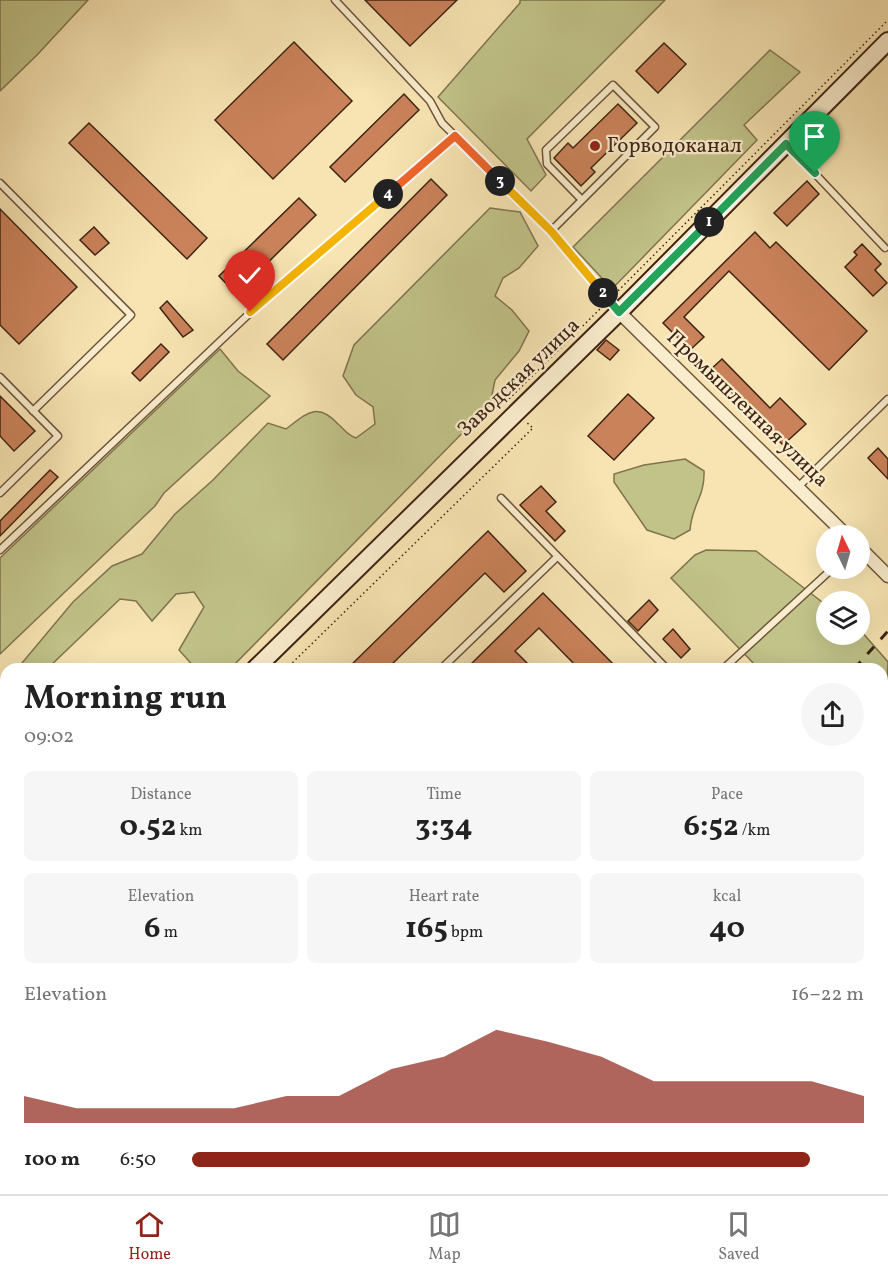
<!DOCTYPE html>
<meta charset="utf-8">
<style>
:root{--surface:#fff;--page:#f6f6f6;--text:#222;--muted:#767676;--line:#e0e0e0;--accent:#8f2418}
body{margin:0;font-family:Vollkorn,serif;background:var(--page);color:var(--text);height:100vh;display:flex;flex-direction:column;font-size:22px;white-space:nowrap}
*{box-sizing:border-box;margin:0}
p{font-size:20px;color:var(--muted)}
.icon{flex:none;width:33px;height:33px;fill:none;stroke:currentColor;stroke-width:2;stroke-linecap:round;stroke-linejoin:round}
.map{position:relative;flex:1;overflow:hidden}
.sheet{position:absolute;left:0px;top:663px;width:888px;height:531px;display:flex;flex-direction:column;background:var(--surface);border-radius:18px 18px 0 0;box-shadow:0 6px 24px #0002}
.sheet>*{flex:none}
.needle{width:39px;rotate:355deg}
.fabs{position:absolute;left:816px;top:525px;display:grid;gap:12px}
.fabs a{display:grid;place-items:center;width:54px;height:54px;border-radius:50%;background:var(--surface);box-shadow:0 6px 24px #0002;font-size:30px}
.pin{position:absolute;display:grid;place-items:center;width:51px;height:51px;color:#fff;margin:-62px -26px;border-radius:50% 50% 50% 0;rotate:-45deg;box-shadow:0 0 6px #0007}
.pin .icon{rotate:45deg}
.km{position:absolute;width:30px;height:30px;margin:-15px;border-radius:50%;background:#222;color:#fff;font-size:16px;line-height:30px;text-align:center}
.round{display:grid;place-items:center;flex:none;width:63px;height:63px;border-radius:32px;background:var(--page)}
.head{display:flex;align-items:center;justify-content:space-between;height:102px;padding:0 24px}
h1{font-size:33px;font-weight:700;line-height:45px}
.stats{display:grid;grid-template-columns:repeat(3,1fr);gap:9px;height:102px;padding:6px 24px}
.stats div{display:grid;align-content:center;border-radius:9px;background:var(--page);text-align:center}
.stats b{font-size:30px;font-weight:700}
.stats small{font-size:16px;font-weight:400}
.stats p{font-size:16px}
.chart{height:168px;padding:12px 24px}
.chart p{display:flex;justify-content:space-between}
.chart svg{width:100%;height:108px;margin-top:6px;fill:var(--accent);opacity:.7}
ul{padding:0 24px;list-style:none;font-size:20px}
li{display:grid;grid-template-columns:96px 72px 1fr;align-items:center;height:45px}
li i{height:15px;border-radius:8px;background:var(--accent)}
.menu{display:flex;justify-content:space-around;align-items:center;height:84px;border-top:2px solid var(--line);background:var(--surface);font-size:16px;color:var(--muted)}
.menu a{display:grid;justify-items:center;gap:3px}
.menu .on{color:var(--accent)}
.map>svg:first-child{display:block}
.green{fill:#c1c389;stroke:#80744f;stroke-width:1.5}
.building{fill:#ca825a;stroke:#3f2415;stroke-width:1.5}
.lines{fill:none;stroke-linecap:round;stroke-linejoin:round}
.lane-casing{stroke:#6d543c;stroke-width:9}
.street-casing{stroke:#6d543c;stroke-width:15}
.secondary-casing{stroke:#3f2415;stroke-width:20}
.path{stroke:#3f2415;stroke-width:1.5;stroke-dasharray:1.5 3;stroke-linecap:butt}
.lane{stroke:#faedcd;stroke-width:6}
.street{stroke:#faedcd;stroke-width:12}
.secondary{stroke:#faedcd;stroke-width:16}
.rail{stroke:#3f2415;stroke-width:3;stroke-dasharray:10 10;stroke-linecap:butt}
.split-1-casing{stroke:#fff;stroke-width:12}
.split-2-casing{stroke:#fff;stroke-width:12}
.split-3-casing{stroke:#fff;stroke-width:12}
.split-4-casing{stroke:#fff;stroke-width:12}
.split-5-casing{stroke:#fff;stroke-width:12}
.split-1{stroke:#22a559;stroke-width:8}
.split-2{stroke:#22a559;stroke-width:8}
.split-3{stroke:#f5b400;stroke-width:8}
.split-4{stroke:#f0652b;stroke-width:8}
.split-5{stroke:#f5b400;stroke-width:8}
.poi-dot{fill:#8f2418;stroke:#faedcd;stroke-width:2}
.labels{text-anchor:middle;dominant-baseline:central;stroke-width:4.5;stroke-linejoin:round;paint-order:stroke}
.poi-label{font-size:21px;fill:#3f2415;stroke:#faedcd;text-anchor:start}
.street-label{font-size:21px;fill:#3f2415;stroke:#faedcd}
</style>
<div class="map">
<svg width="888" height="1194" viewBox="0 0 888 1194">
<rect width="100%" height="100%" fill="#f7e4b2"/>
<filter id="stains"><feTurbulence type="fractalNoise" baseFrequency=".00333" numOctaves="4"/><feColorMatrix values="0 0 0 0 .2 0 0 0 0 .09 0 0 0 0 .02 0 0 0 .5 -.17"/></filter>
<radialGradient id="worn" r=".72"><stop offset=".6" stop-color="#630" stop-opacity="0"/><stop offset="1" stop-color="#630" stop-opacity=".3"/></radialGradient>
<g class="green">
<polygon points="0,0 88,0 37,55 0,91"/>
<polygon points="520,0 665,0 527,139 546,175 531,191 438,97 520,3"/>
<polygon points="770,50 800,72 744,125 757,140 612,289 573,247"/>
<path d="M490,208L520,212L538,246L519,268L503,278L495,296L512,310L529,331L519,351L495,380L490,405L230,669H196L179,650L204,607L194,592L176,594L152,621L136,601L120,599L47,669H17L73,602L112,566L142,554L175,514L213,480L268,423L286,429C306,414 317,401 338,424C345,430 347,435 356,438L375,424L373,407L356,395L343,376L354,345Z"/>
<polygon points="220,349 238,371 270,396 164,493 155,506 0,654 0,558"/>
<path d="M685,459L704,471C705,497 692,504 690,530L674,539L647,530L614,482V474L644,465Z"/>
<polygon points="706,550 756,551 826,605 826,634 860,634 860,630 861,631 888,662 887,682 882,687 882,669 759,669 671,578 695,555"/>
<polygon points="882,723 888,733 888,785 882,787"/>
<polygon points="882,1143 888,1144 888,1194 798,1194 803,1188 882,1188"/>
<polygon points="497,1188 624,1188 617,1194 491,1194"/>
</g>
<g class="building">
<polygon points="365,0 457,0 410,46"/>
<polygon points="294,42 352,101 273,179 215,120"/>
<polygon points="664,43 686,64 658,93 636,71"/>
<polygon points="404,94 419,110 345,182 330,167"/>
<polygon points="618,104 637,123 591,168 595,172 581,186 554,158 568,143 573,148"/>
<polygon points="89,123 207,238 187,259 69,143"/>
<polygon points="431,179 447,195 283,360 267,344"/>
<polygon points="807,181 819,194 787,226 774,213"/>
<polygon points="299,198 316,215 236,294 219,276"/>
<polygon points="0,209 77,287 19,344 0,325"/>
<polygon points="94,227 109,243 95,255 80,240"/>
<polygon points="755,232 770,248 776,242 867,331 829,370 729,271 684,317 704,337 690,350 663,323"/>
<polygon points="862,244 881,264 875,270 887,283 873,296 845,267 857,255 854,252"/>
<polygon points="167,301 193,330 183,337 160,308"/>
<polygon points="606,340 619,350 610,360 597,350"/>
<polygon points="161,344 169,352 140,381 132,373"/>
<polygon points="722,359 770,408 780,398 806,424 783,445 710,370"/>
<polygon points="628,394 654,418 614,460 588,436"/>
<polygon points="0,396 35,431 14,451 0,436"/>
<polygon points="878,448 888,459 888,479 868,458"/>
<polygon points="50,470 58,477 0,536 0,521"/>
<polygon points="541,486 556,502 546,511 565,531 555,541 520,505"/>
<polygon points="488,531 526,571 504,592 485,573 387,669 347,669"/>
<polygon points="543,593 618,669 579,669 539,628 515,651 533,669 466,669"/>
<polygon points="649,600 658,610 638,631 628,621"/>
<polygon points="673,629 690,649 681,658 663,639"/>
</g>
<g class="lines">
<g class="lane-casing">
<g id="lane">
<polyline points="335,0 430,101 442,123 551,231 619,311"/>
<polyline points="787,144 885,248"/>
<polyline points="0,183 131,315 33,411"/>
<polyline points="551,231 655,127 613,85 546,150 547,164 582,200"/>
<polyline points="0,377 58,436 0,493"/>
<polyline points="798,487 888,399"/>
<polyline points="501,498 667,669"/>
<polyline points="0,550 251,312 455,137"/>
<polyline points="441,669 557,557"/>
<polyline points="723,669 833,568"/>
<polyline points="0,890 6,897"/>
<polyline points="882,1048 888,1054"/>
<polyline points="882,1092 888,1086"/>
<polyline points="0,1099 6,1093"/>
<polyline points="339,1188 345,1194"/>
<polyline points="180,1194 186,1188"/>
<polyline points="460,1194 466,1188"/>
<polyline points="781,1194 787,1188"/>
</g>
</g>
<g class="street-casing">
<g id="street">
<polyline points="619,312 847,536"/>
<polyline points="860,548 888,576"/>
</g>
</g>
<g class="secondary-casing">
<g id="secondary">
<polyline points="255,669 619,312 888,41"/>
<polyline points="0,845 6,851"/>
<polyline points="0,918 6,913"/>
</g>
</g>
<g class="path">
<polyline points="615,294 888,20"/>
<polyline points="506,402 603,306"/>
<polyline points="286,669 533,428 526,422"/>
<polyline points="0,815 6,821"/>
<polyline points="0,876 6,881"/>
</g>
<use href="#lane" class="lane"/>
<use href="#street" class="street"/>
<use href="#secondary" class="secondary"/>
<g class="rail">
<polyline points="854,669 888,631"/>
<polyline points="882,1005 888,999"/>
<polyline points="693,1194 699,1188"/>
</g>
</g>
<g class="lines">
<g class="split-1-casing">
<polyline id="split-1" points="709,222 786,144 815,173"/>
</g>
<g class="split-2-casing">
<polyline id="split-2" points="603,293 619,312 709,222"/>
</g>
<g class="split-3-casing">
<polyline id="split-3" points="500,181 551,231 603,293"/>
</g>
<g class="split-4-casing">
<polyline id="split-4" points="388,194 455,136 500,181"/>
</g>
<g class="split-5-casing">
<polyline id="split-5" points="250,312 388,194"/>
</g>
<use href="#split-1" class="split-1"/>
<use href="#split-2" class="split-2"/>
<use href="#split-3" class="split-3"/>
<use href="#split-4" class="split-4"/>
<use href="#split-5" class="split-5"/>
</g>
<circle class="poi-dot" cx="595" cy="146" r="6"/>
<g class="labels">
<g class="poi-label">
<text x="607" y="146">Горводоканал</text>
</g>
<g class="street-label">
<text transform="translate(519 378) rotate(-44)">Заводская улица</text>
<text transform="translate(747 409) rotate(44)">Промышленная улица</text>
</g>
</g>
<rect width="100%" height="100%" filter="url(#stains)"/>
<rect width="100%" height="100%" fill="url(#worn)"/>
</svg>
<div class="fabs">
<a><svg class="needle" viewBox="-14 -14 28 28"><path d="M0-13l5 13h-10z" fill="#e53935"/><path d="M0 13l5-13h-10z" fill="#767676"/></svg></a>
<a><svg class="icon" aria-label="layers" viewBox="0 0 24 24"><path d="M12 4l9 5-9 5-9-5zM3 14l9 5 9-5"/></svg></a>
</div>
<div class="pin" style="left:815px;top:173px;background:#1e9e55"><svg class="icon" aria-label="arrive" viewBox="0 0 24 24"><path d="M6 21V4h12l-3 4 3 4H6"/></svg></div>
<div class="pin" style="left:250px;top:312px;background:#d93025"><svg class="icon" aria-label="check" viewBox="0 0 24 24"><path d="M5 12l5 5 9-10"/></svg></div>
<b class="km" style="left:709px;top:222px">1</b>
<b class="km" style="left:603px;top:293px">2</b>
<b class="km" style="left:500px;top:181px">3</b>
<b class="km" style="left:388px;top:194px">4</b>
<section class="sheet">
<div class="head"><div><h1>Morning run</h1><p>09:02</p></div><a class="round"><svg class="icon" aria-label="share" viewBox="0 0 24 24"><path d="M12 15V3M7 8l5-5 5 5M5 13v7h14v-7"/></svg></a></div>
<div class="stats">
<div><p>Distance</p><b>0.52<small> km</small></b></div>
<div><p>Time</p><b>3:34</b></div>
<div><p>Pace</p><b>6:52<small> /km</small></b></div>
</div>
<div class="stats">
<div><p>Elevation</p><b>6<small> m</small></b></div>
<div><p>Heart rate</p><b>165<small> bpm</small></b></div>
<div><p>kcal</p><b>40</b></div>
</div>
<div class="chart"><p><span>Elevation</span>16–22 m</p>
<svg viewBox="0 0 160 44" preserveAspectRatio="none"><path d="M0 44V33L10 38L20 38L30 38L40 38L50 33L60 33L70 22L80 17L90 6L100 11L110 17L120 27L130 27L140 27L150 27L160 33V44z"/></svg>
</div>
<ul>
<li><b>100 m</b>6:50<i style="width:92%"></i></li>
</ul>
</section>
</div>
<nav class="menu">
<a class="on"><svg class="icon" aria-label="home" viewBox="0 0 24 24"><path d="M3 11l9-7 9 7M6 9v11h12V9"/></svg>Home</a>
<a><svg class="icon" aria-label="map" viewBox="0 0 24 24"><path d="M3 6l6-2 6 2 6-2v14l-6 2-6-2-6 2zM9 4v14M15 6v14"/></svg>Map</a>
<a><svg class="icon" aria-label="saved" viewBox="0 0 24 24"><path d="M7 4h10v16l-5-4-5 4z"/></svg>Saved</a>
</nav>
